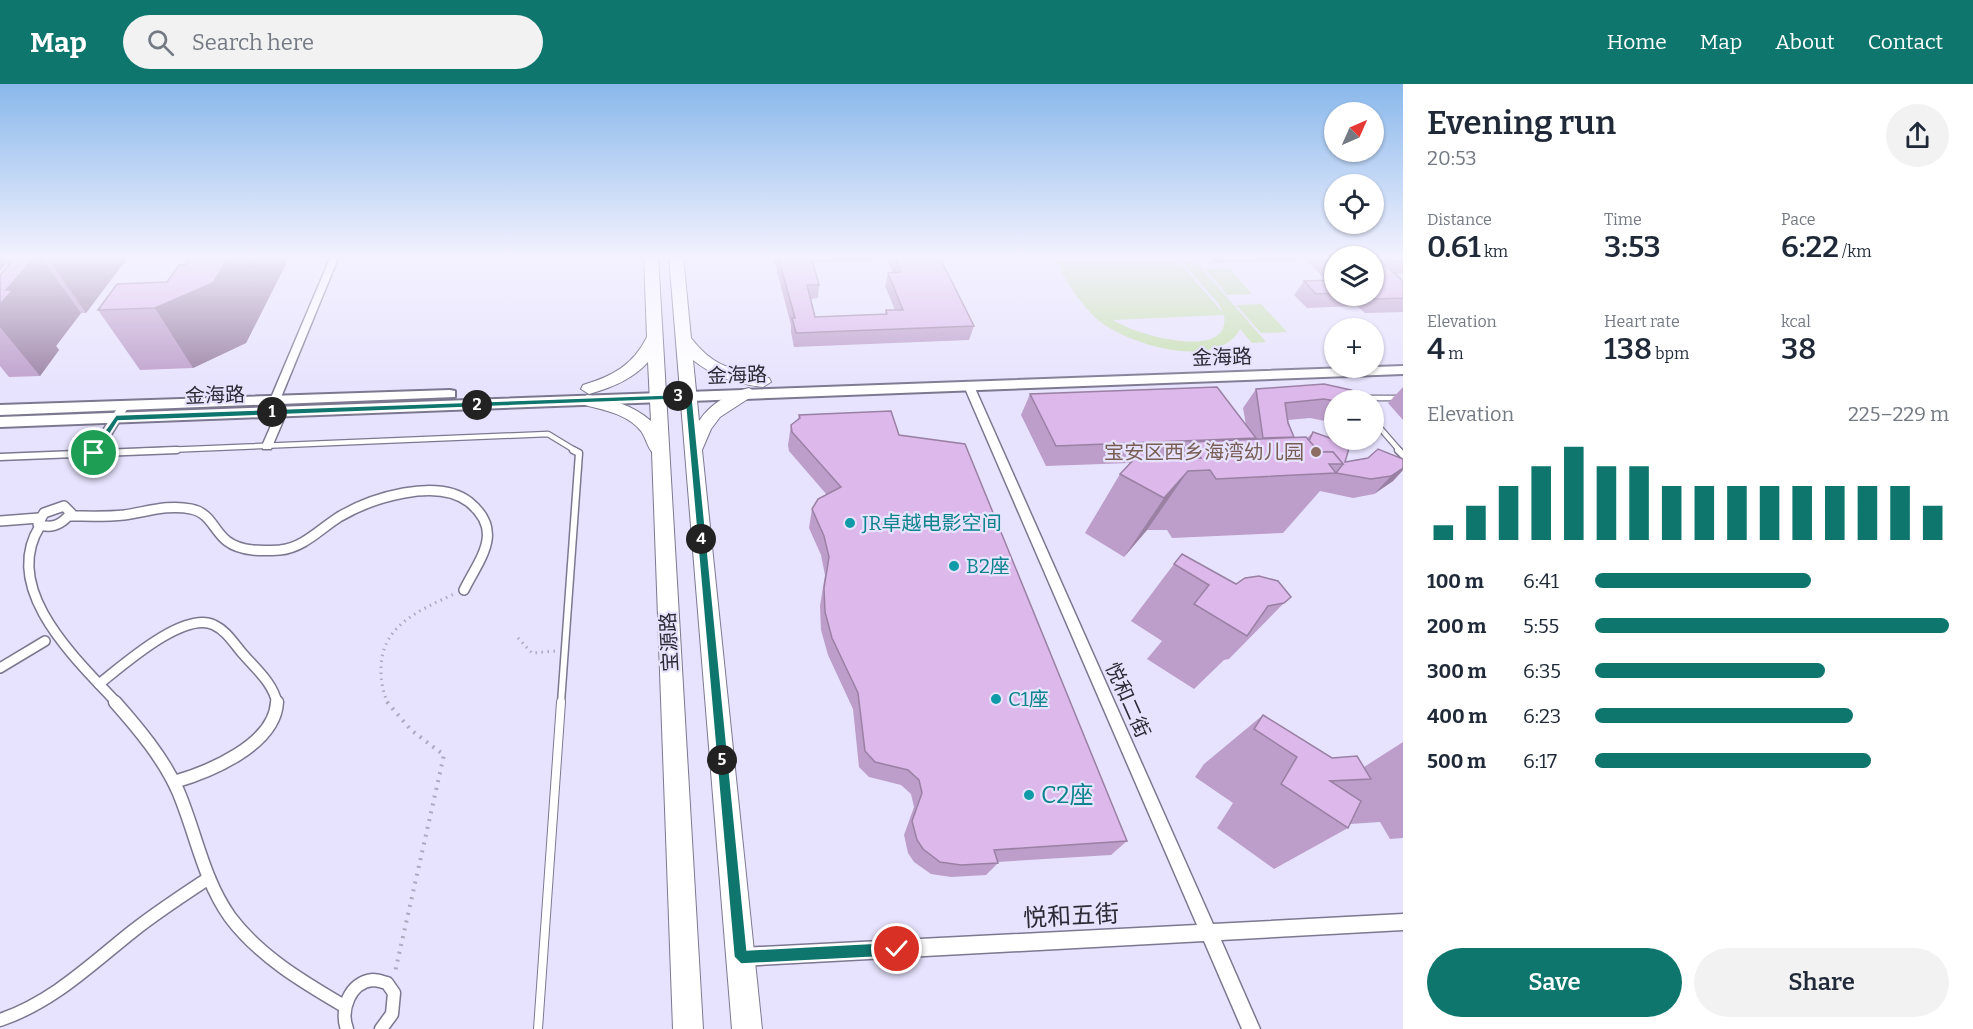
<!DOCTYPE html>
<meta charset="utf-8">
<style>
:root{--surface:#fff;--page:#f2f2f3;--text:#1f2937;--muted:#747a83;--accent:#0f766e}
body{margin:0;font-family:Bitter,"Noto Sans SC",serif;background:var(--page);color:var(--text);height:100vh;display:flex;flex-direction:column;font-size:22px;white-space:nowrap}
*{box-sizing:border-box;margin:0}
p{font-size:20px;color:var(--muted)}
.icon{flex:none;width:33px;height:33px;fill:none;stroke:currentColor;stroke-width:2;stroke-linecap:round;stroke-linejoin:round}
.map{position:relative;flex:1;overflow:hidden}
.side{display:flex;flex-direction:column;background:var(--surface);width:570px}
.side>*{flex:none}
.needle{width:39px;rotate:45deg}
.buttons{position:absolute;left:1324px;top:18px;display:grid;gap:12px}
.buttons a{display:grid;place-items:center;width:60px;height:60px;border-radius:50%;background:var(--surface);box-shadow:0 2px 4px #0004;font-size:30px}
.pin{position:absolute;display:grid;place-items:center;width:51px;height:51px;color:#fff;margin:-26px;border:3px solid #fff;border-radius:50%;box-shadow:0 2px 6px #0007}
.km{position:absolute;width:30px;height:30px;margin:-15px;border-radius:50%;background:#222;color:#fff;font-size:16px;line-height:30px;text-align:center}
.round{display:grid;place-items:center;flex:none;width:63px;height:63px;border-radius:32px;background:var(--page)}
.summary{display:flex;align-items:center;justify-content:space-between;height:102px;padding:0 24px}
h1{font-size:33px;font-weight:600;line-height:45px}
.stats{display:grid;grid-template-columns:repeat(3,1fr);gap:9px;height:102px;padding:6px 24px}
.stats div{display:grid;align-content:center}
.stats b{font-size:30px;font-weight:600}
.stats small{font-size:16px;font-weight:400}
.stats p{font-size:16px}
.chart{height:168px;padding:12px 24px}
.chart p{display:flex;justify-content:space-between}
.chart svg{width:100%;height:108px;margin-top:6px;stroke:var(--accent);stroke-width:6}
.cta{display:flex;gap:12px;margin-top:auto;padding:12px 24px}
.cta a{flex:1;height:69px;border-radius:36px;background:var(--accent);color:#fff;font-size:24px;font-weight:600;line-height:69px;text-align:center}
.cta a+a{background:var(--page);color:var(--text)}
ul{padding:0 24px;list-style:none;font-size:20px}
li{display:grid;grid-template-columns:96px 72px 1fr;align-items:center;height:45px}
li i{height:15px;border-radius:8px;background:var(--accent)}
header{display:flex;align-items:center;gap:36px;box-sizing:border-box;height:84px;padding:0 30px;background:var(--accent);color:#fff}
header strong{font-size:28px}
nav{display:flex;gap:33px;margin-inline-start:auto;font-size:21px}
.search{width:420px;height:54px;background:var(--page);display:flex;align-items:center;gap:15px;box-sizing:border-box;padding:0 21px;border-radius:33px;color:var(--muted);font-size:22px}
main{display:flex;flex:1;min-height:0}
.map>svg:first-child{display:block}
.green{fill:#c8e0b0;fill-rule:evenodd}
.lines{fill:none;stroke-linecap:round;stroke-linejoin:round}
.service-far2-casing{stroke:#7c7890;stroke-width:7}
.service-far1-casing{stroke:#7c7890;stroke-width:9}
.service-casing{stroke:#7c7890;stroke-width:10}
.pedestrian-far1-casing{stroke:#7c7890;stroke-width:12}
.pedestrian-casing{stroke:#7c7890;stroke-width:15}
.minor-casing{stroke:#7c7890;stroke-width:3}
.tertiary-casing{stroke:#7c7890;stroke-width:4}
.primary-casing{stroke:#7c7890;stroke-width:2}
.path-far1{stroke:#adaac0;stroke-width:3;stroke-dasharray:1.5 4.5;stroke-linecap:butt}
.path{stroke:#adaac0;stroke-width:4;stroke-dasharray:2 6;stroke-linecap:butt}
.service-far2{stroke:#fff;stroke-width:4.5}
.service-far1{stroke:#fff;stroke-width:6}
.service{stroke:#fff;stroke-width:8}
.pedestrian-far1{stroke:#fff;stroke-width:9}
.pedestrian{stroke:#fff;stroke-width:12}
.minor{fill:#fff;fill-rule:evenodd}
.tertiary{fill:#fff;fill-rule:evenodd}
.primary{fill:#fff;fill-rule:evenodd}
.wall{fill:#bd9eca;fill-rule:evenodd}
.shaded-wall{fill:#9a81a4}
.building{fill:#dcb8eb;stroke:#9a81a4;stroke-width:1.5}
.route{fill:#0f766e;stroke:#fff;stroke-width:1.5}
.education-dot{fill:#8d6e63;stroke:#e7e3fe;stroke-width:2}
.culture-dot{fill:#0f9aa8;stroke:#e7e3fe;stroke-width:2}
.labels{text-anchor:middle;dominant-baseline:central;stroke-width:4.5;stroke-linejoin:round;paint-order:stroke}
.street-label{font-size:20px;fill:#2c2a35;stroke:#e7e3fe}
.education-label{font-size:20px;fill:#785e54;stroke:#e7e3fe;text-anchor:end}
.culture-label{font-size:20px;fill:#0d838f;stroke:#e7e3fe;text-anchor:start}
.near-culture-label{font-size:24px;fill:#0d838f;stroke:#e7e3fe;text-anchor:start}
.near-street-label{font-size:24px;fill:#2c2a35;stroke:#e7e3fe}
</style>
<header>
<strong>Map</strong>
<div class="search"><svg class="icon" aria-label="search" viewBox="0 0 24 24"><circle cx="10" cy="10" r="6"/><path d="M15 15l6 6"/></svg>Search here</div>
<nav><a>Home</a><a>Map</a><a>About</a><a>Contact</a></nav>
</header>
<main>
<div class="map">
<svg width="1403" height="945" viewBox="0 0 1403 945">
<rect width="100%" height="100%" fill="#e7e3fe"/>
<g class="green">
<path d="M1055,172H1174L1223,229L1218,219L1176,172H1191L1266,258L1252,259L1240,245C1218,287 1131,261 1102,239C1087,229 1059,190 1055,172ZM1224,231C1232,279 1133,250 1113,236Z"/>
<polygon points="1229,184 1252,210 1227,211 1205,185"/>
<polygon points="1261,220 1287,248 1261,249 1236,221"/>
</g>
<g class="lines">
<g class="service-far2-casing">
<g id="service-far2">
<polyline points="1364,314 1403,314"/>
<polyline points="1374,337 1400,367"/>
<polyline points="142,367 548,350 576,367"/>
</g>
</g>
<g class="service-far1-casing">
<g id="service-far1">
<polyline points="1398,366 1403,371"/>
<polyline points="0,373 177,366"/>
<polyline points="561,619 579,369 573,366"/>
</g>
</g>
<g class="service-casing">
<polyline id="service" points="538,945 561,618"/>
</g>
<g class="pedestrian-far1-casing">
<g id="pedestrian-far1">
<path d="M64,422L71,429C62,440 52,446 38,440L44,429Z"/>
<path d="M69,432C87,432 106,433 124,431C146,428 168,420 191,425C211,429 213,446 227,457C241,468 264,467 280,466C303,464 320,445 339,433C371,414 437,393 469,418C505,447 480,474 464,506"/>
<polyline points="0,437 39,434"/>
<path d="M40,442C0,505 76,575 117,619"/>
<polyline points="0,584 45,557"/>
<path d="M99,600C122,582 184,526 214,541C227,547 234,560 243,570C256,585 273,599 277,619"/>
</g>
</g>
<g class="pedestrian-casing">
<g id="pedestrian">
<path d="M115,618C138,644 164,675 178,707C196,749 203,795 230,833C259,872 303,898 344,922"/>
<path d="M174,698C209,688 275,661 277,618"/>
<path d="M0,936C53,918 90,881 133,847C157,828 183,811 209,794"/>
<path d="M347,945C340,927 349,898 373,896C377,896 383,898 387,899L394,909L392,930L381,945"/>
</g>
</g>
<g class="minor-casing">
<g id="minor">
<polygon points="331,172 339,172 275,328 283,337 271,365 263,365 262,362 273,337 265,328"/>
<polygon points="969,299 974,302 1213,840 1403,830 1403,846 1221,856 1260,945 1242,945 1204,857 741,882 735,879 732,873 735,867 741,864 1197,841 964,302"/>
<polygon points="124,319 129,322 98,372 90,372 89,369 90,366 120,320"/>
</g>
</g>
<g class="tertiary-casing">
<g id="tertiary">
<polygon points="1403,282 1403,290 0,343 0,333"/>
<polygon points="450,306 455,307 455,313 0,331 0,321"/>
</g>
</g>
<g class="primary-casing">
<g id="primary">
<path d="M644,172H658L703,945H673L652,368C647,362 646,354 641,347C626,329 603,326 581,320L579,316L587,311C610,315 633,321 651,337L648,278C633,295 611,304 589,310L581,305L583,301C613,292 633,281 647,253Z"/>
<path d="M669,172H683L691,254C715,285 734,285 769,294L771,298L763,303C737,300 714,293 693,276L699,337C711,319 729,309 749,304L757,309L720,333L711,345L702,366L762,945H732Z"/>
</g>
</g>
<g class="path-far1">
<polyline points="518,554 532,569 555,567"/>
<path d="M388,619C383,609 381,598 381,587C380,542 418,527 454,510"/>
</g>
<polyline class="path" points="387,618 411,646 444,671 395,888"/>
<use href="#service-far2" class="service-far2"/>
<use href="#service-far1" class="service-far1"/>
<use href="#service" class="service"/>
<use href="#pedestrian-far1" class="pedestrian-far1"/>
<use href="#pedestrian" class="pedestrian"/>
<use href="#minor" class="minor"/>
<use href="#tertiary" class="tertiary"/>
<use href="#primary" class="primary"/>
</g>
<g class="wall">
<polygon points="0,172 129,172 86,229 81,229 56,262 59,266 40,292 9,293 0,282 0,191 8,182 6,180 0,187"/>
<polygon points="190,172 290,172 246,259 193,284 140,286 98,226 167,198 185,181"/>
<path d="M773,172H1038L1037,173L941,176L974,242L969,256L794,263L791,248V241ZM887,176L893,188L888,189L885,202L895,226H886L885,230L815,233L811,215L818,214L819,201L813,178Z"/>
<path d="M1208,172H1403V190H1395L1403,197V228L1365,229L1357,222L1307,224L1294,211L1304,197H1327L1306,176L1215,179ZM1335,172L1374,212H1335Z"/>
<polygon points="1403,303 1403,336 1388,319"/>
<polygon points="1256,305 1335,316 1335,339 1310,334 1288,336 1294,353 1307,354 1313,348 1345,378 1403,375 1403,386 1393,397 1374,410 1353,414 1320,407 1283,449 1172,454 1167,446 1147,446 1124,473 1085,449 1120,390 1130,379 1046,382 1021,331 1030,310 1246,341 1243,324"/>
<polygon points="799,331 899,351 1127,757 1111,771 997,778 998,779 986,791 951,793 931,790 914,778 908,769 904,751 914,723 911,710 901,701 869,693 859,683 853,625 828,571 821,546 820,522 825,491 821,471 809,444 812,425 827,411 789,367 788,361 791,341 798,335"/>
<polygon points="1174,480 1236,500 1284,519 1229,575 1224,576 1194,605 1147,575 1162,557 1131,537"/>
<polygon points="1263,631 1332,674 1364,683 1403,658 1403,754 1390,755 1380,738 1350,740 1348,744 1274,785 1217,744 1233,719 1195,693 1204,680"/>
</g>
<g class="shaded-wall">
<polygon points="0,172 6,180 0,187"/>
<polygon points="36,172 40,172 81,229 56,262 59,266 40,292 0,243 0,220 6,206"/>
<polygon points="46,172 129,172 86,229"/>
<polygon points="229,172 290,172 246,259 193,284 155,224"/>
<polygon points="1403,384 1403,386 1393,397 1374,410 1391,392"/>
<polygon points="1188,387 1147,446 1124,473 1164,414"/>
</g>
<g class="building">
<polygon points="17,172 36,172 6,206 13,206 0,220 0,191"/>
<polygon points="190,172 229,172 213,199 155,224 98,226 117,200 167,198 179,181 185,181"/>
<polygon points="778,172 811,172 819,201 807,201 815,233 887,230 886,226 903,226 888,189 901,188 894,172 939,172 974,242 796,249 792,234 795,234"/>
<polygon points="1324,172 1403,172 1403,177 1381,177 1403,197 1403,214 1375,215 1371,212 1374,212 1374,172 1335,172 1335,182"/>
<polygon points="1335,196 1335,209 1316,210 1304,197"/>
<polygon points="1324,300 1351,306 1377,317 1374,320 1374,316 1335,316 1335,317 1324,315 1285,319 1288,339 1294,353 1263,354 1256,305"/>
<polygon points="1217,303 1256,354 1056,362 1030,310"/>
<polygon points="891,327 899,351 965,360 1127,757 994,766 998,779 961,781 940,778 923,765 917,756 912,737 922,709 919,696 908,686 875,678 865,667 858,609 832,554 825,528 824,504 829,473 824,452 812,425 818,415 841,403 792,348 791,341 800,334 799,331"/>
<polygon points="1313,348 1350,361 1345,378 1368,374 1378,365 1403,375 1403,384 1391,392 1371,395 1336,389 1343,380 1333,368 1319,368 1309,357"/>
<polygon points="1306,353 1319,368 1333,368 1343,380 1329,380 1336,389 1216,395 1210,386 1188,387 1164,414 1120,390 1142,367 1160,376 1201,374 1190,358"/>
<polygon points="1182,470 1236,500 1245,494 1259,492 1278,497 1291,513 1284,519 1268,522 1247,552 1194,520 1209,501 1174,480"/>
<polygon points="1263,631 1332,674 1357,672 1371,695 1330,697 1361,717 1348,744 1281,700 1297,673 1254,645"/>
</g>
<linearGradient id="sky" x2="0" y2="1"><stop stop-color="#89b8eb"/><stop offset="0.57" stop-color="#f4f2ff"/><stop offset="1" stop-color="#f4f2ff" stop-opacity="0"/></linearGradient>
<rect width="1403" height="304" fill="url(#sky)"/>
<polygon class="route" points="692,310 747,866 897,858 904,865 897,872 741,880 734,873 685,315 118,337 97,371 89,369 116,331"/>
<circle class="education-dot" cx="1316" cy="368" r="6"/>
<g class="culture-dot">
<circle cx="850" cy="439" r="6"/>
<circle cx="954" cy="482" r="6"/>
<circle cx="996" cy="615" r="6"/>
<circle cx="1029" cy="711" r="6"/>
</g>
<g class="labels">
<g class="street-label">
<text transform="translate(1222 273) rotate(-2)">金海路</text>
<text transform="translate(737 291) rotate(-2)">金海路</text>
<text transform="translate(215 311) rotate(-2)">金海路</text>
<text transform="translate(669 558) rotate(-93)">宝源路</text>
<text transform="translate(1128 616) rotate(66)">悦和二街</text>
</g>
<g class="education-label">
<text x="1304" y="368">宝安区西乡海湾幼儿园</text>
</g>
<g class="culture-label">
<text x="862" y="439">JR卓越电影空间</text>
<text x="966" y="482">B2座</text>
<text x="1008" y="615">C1座</text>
</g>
<g class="near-culture-label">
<text x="1041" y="711">C2座</text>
</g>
<g class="near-street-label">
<text transform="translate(1071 832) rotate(-3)">悦和五街</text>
</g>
</g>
</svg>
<div class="buttons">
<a><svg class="needle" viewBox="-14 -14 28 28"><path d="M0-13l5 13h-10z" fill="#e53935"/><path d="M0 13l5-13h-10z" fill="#747a83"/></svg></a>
<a><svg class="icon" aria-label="locate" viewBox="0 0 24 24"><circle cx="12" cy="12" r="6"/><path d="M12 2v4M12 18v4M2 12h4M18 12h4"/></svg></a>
<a><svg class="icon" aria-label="layers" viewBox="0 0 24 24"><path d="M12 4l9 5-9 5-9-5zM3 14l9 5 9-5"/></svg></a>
<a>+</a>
<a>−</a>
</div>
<div class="pin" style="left:94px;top:369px;background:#1e9e55"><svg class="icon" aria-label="arrive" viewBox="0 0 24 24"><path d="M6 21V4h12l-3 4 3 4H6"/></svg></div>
<div class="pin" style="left:897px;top:865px;background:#d93025"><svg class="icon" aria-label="check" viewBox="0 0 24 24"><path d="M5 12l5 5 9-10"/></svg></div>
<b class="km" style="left:272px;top:328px">1</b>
<b class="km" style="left:477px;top:321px">2</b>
<b class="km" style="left:678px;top:312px">3</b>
<b class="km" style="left:701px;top:455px">4</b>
<b class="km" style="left:722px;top:676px">5</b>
</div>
<section class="side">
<div class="summary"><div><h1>Evening run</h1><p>20:53</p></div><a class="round"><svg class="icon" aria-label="share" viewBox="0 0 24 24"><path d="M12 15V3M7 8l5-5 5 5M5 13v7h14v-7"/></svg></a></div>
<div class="stats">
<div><p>Distance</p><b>0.61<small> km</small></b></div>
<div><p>Time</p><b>3:53</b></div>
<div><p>Pace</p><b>6:22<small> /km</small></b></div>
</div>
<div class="stats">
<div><p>Elevation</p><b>4<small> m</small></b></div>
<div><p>Heart rate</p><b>138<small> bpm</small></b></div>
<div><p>kcal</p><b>38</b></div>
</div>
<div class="chart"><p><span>Elevation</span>225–229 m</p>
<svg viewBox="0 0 160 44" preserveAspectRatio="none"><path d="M5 44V38M15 44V30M25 44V22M35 44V14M45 44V6M55 44V14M65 44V14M75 44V22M85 44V22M95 44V22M105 44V22M115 44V22M125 44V22M135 44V22M145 44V22M155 44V30"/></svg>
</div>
<ul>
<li><b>100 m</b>6:41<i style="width:61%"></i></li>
<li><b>200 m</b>5:55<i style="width:100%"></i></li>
<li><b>300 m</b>6:35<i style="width:65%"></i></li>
<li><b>400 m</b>6:23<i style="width:73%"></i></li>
<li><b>500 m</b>6:17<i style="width:78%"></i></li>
</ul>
<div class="cta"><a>Save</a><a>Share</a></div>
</section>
</main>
